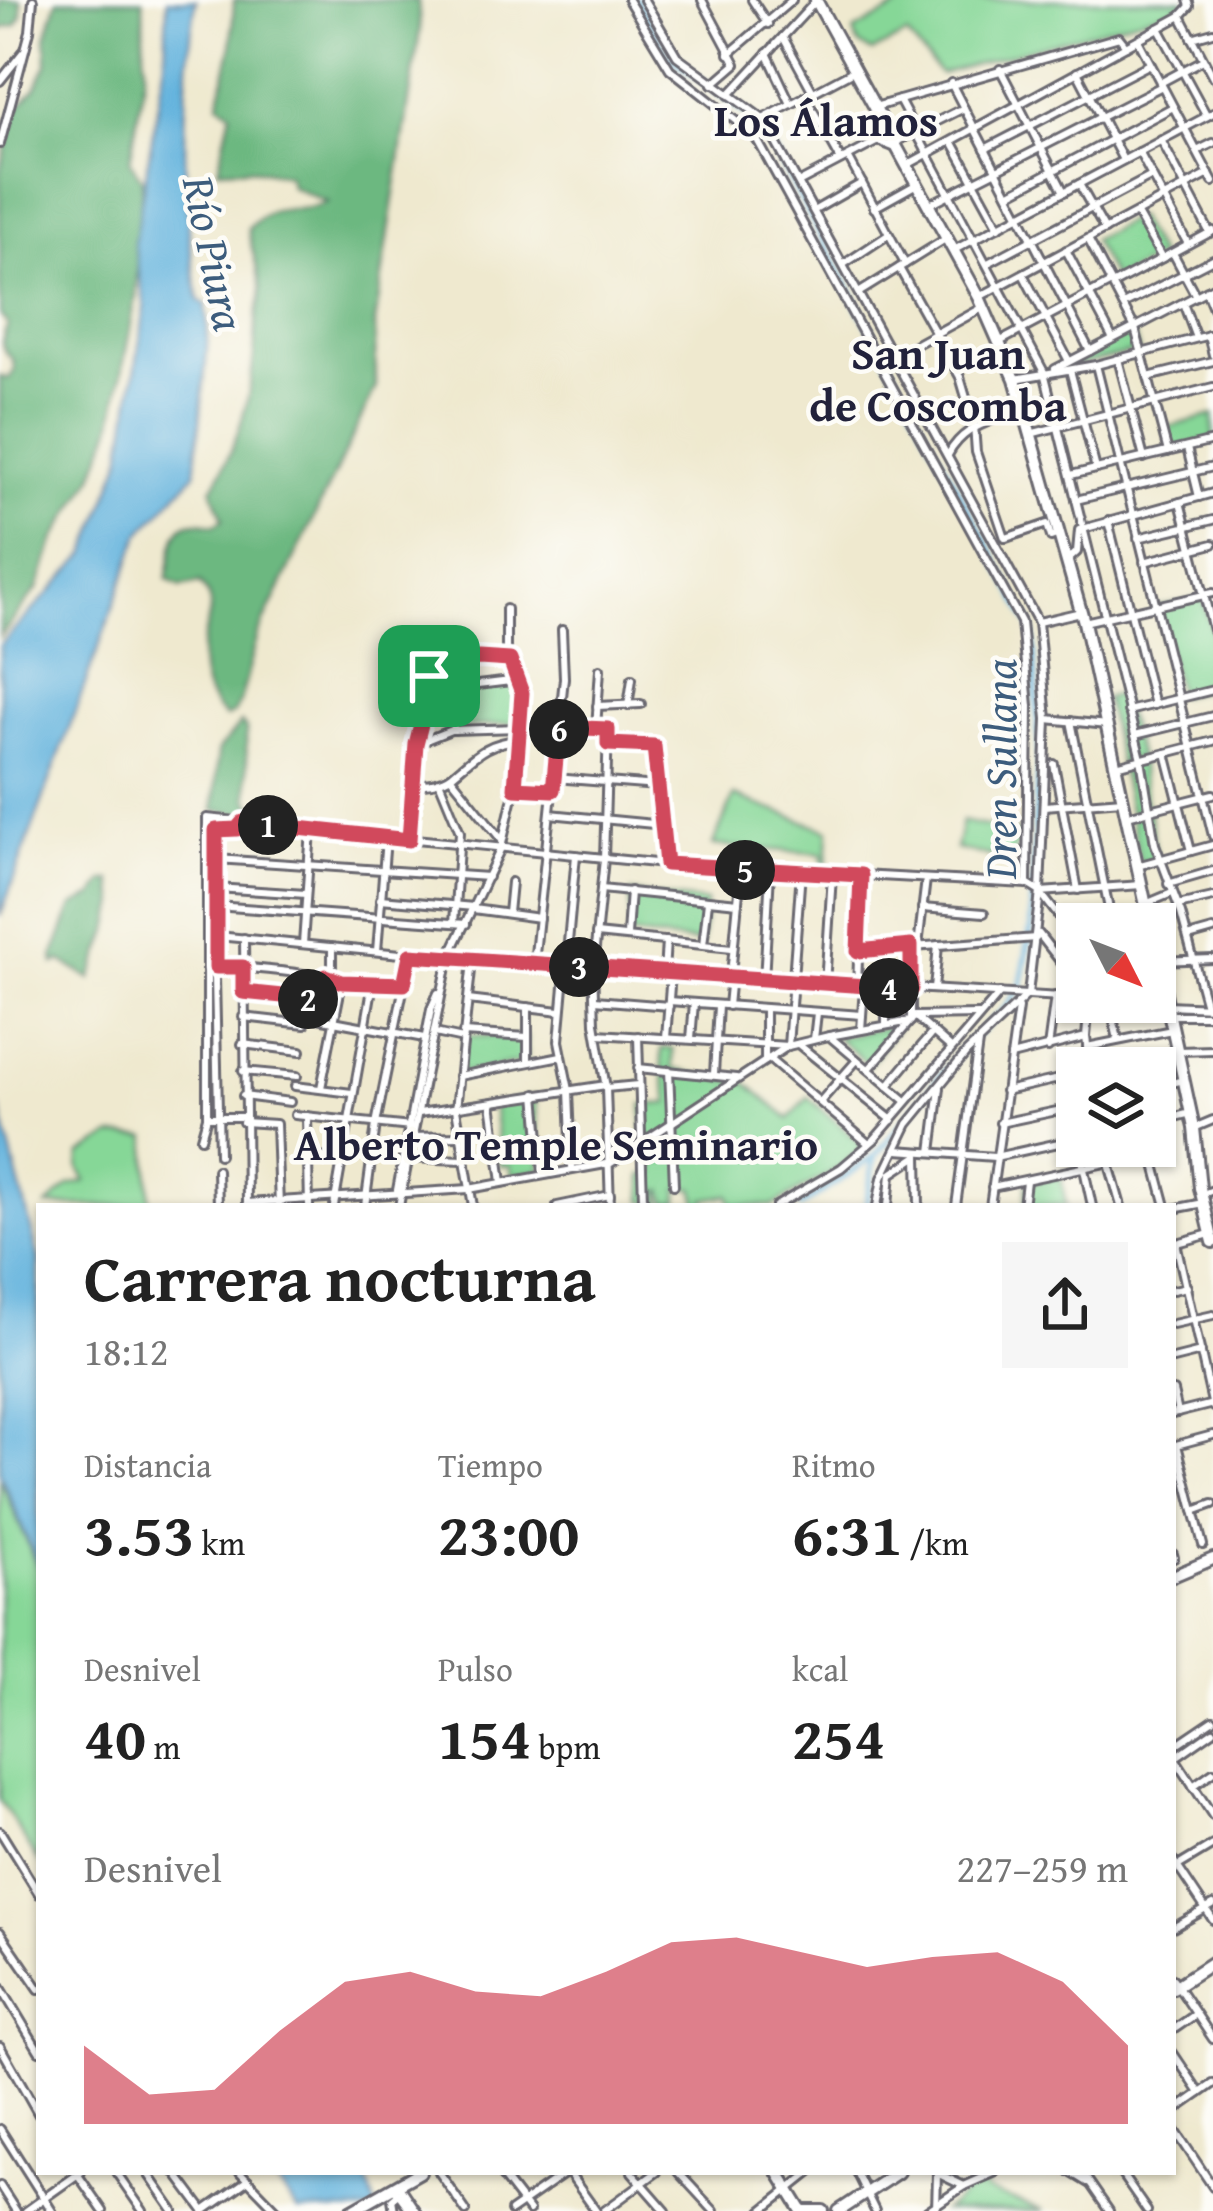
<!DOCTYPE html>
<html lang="es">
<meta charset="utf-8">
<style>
:root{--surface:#fff;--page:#f6f6f6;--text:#222;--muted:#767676;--accent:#d1495b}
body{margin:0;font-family:"Gentium Book Plus",serif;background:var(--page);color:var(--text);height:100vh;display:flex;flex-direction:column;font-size:45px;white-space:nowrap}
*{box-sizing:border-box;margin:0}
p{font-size:39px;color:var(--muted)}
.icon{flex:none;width:66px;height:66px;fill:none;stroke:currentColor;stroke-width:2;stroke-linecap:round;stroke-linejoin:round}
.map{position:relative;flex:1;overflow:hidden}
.drawer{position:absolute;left:36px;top:1203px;width:1140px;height:972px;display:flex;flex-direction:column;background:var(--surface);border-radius:0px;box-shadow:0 3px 9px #0004}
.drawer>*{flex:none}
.needle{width:78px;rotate:132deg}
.controls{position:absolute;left:1056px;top:903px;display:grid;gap:24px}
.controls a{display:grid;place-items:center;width:120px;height:120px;border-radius:0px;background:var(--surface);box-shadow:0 3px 9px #0004;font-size:60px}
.pin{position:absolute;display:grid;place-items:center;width:102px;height:102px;color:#fff;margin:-51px;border-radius:24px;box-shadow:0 6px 18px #0006}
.km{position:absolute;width:60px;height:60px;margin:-30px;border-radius:50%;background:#222;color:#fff;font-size:33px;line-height:60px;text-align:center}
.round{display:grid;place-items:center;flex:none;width:126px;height:126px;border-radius:0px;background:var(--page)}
.head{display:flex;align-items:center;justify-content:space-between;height:204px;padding:0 48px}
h1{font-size:66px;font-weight:600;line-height:90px}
.figures{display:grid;grid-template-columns:repeat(3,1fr);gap:18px;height:204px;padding:12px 48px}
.figures div{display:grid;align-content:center}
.figures b{font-size:60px;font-weight:600}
.figures small{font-size:33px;font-weight:400}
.figures p{font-size:33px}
.chart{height:336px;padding:24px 48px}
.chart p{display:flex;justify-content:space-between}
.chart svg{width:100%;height:216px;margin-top:12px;fill:var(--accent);opacity:.7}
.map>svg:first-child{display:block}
.green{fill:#86d797;stroke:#547c69;stroke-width:3}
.forest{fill:#6cb880;stroke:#476d5e;stroke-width:3}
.water{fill:#62b2dd;stroke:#426a8c;stroke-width:3}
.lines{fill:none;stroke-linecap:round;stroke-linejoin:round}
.canal{stroke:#62b2dd;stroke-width:6}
.minor-casing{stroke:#6a686f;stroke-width:12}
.major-casing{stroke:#6a686f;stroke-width:16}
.minor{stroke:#fff;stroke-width:6}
.major{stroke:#fff;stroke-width:10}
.route-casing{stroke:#fff;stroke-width:24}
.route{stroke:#d1495b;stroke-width:15}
.labels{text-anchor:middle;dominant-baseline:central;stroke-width:9;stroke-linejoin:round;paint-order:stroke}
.neighbourhood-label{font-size:45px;font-weight:bold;fill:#22223b;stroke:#fdfcf7}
.water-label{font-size:45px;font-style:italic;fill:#3c5c7c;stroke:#fdfcf7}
</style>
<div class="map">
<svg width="1213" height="2211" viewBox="0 0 1213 2211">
<rect width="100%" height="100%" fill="#fdfcf7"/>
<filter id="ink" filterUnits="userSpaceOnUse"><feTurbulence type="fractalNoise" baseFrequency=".00833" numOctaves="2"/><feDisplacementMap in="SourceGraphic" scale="24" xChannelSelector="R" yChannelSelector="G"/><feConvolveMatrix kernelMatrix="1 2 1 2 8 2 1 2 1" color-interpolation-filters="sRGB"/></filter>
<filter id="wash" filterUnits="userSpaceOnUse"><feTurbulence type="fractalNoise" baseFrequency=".004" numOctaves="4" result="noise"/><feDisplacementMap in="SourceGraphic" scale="48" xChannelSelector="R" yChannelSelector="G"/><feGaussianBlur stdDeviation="2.7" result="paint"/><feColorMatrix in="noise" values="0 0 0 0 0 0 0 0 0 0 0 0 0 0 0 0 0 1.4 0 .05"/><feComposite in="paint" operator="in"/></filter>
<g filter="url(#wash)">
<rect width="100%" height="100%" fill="#efe9cf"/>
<g class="green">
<polygon points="896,0 1183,0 1185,6 940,74 907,35 872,52 858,44 854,31 898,8"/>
<polygon points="1136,217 1159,256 1114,280 1092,240"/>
<polygon points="1133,331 1139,351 1063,369 1069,364"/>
<polygon points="1213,415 1213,439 1171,449 1165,428"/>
<polygon points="1202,597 1213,634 1213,688 1179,696 1156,607"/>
<polygon points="515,684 518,723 455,728 453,688"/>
<polygon points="1120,693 1139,757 1119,763 1105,698"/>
<polygon points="1140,761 1147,809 1130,813 1120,766"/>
<polygon points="734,796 829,830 827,867 823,867 823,854 713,845"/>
<polygon points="1149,812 1157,858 1140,863 1131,818"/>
<polygon points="962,821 1019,833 1013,860 956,849"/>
<polygon points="631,893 706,902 702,943 629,935"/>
<polygon points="899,1025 869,1065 836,1037"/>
<polygon points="464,1035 527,1038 526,1061 460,1074"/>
<path d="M662,1048L673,1049V1069L725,1080H743L789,1119L808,1097L864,1146L840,1167L773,1206H732L729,1195L706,1199L705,1206H699L694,1188L678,1190L679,1202L666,1203L663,1190L660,1191L661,1206L643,1201V1175L654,1173L653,1162L670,1160L669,1151H642L643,1105L669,1103C667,1083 659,1068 662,1048Z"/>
<polygon points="535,1096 541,1170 512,1175 510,1165 501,1166 493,1104"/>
<polygon points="112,1136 147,1137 150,1206 47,1206 70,1185 86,1181 79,1168 80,1155"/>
<polygon points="1061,1176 1066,1206 1025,1206 1027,1183"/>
<polygon points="0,1479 39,1571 39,1862 0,1800"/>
<polygon points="984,2182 986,2191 1044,2211 943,2211 972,2187"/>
</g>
<g class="forest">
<polygon points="0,0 21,0 22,15 16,25 0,29"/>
<path d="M57,0H143L145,73L130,161L142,179L136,297L112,427L94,476L55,539L38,588L0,637V376L8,379L14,371L13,360C0,348 0,341 8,325L0,315V170L16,111L36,87L47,64L46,37Z"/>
<path d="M234,0H418L420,30L375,323L376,387L258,635L240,702L234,713L226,717C203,701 197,665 204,637C209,613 217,605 200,583L181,587L167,579C175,546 170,511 214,525L223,519L212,489C245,432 254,383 256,320C257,307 263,298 260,284C257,265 251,248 248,229C278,196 296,218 327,202L291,187L288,176L248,168L218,169L231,112L219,103L231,48Z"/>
<polygon points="241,723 246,729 248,798 256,811 253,815 214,810 218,750"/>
<polygon points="104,881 112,881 116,903 111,926 91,979 61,961 54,964 53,957 73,906 94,896"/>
</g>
<g class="water">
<path d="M167,0H196C181,92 181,208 199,300L206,304L208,340L195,474L140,534L0,917V645L87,553L122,458L145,307L134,243L165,61Z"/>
<polygon points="0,1107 39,1259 39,1568 0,1473"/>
<polygon points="269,2172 364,2172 377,2211 298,2211"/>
</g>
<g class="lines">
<g class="canal">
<polyline points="637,0 667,55 755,121 768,139 1031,625 1033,637 1039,741 1031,929 1021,986 1006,1008 968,1042 875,1156 801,1206"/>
<polyline points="866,1206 875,1156"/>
</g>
</g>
</g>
<g filter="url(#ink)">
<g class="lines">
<g class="minor-casing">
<g id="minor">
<polyline points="628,0 670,69 755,136 1021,622 1029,706 1027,884"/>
<polyline points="644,0 677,56 763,119 1038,622 1047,719 1040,892 1028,994 967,1052 908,1124 882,1178 877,1206"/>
<polyline points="702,0 736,64 713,84"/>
<polyline points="752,0 768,24"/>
<polyline points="1181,16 1213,77"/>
<polyline points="1159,28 1207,116"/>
<polyline points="783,37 813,92"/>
<polyline points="1192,38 1213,32"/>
<polyline points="1138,40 1213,182"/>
<polyline points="767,53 791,104"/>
<polyline points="729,54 792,0"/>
<polyline points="1000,69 1064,192"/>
<polyline points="1077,72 1123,160"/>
<polyline points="0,81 23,52"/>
<polyline points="951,83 1090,351"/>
<polyline points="1160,83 1203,60"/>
<polyline points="729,95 816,1"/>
<polyline points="805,96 841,160"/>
<polyline points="899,100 1044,372 1141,759 1155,844 1181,913 1206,1006"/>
<polyline points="875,107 1119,37 1126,46"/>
<polyline points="763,119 855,70"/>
<polyline points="1161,140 1210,233"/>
<polyline points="952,141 999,227"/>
<polyline points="894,143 964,108"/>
<polyline points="0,144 30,31 33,0"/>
<polyline points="985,149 1150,64"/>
<polyline points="1197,151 1213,143"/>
<polyline points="1139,152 1188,244"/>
<polyline points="848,157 905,264"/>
<polyline points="907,165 1181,16 1190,6 1188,0"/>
<polyline points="800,182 878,141 893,147"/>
<polyline points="1079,184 1105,230"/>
<polyline points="1009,194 1173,107"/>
<polyline points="930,204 1162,86"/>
<polyline points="874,208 917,184"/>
<polyline points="815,210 862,183"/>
<polyline points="1137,214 1162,258"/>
<polyline points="1088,239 1135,328 1168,452"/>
<polyline points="954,250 1213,113"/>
<polyline points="1066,250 1112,337"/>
<polyline points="1173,253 1196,296"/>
<polyline points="988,263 1152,176"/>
<polyline points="844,264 888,235"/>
<polyline points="899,268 960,377 974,425 976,452 1005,538"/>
<polyline points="1023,274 1069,361"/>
<polyline points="1112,285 1213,231"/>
<polyline points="1206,291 1213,308"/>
<polyline points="860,292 947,238"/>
<polyline points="979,297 1209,174"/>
<polyline points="1183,303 1196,338"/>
<polyline points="1123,305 1213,259"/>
<polyline points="1208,335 1213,355"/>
<polyline points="1001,341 1111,283"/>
<polyline points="893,357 984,307"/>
<polyline points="1118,359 1144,458"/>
<polyline points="1096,365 1213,836"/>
<polyline points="1055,369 1213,287"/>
<polyline points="1070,370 1096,469"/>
<polyline points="1148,377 1213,361"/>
<polyline points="1015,379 1096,365 1213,334"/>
<polyline points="1030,434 1213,387"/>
<polyline points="1187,448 1199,497"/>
<path d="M948,455C965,423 993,423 1023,407"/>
<polyline points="1071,475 1213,441"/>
<polyline points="1076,500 1213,467"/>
<polyline points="1180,502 1213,630"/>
<polyline points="1108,521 1154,705"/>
<polyline points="1006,538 1047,524 1051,537 1059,534"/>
<polyline points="1138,538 1213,520"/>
<polyline points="1067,561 1077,552 1079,530 1213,493"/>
<polyline points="1144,562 1213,544"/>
<polyline points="1038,622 1081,612"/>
<polyline points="1084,622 1213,593"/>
<polyline points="451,687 454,730"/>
<polyline points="428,691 519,680"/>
<polyline points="597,706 641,704"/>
<polyline points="628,706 632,679"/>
<polyline points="1128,711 1213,690"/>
<polyline points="1047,719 1107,725"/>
<polyline points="1071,721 1112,924"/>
<polyline points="559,727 596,728 600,669"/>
<polyline points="596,728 608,729 604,859 593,968 595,1023 606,1088 610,1206"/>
<polyline points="1135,735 1213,716"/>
<polyline points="416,744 451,730 520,728"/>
<polyline points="608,744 654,746 666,864"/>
<polyline points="1166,753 1191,851"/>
<polyline points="1054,764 1078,890"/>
<polyline points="1116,766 1213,741"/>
<polyline points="451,777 501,839"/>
<polyline points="554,778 658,786"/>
<polyline points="439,781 460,832 454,923"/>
<path d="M414,785C426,784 442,783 452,775C475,756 487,742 519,740"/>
<polyline points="515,788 553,790"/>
<polyline points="1044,806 1123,800"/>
<polyline points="550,814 664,825"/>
<polyline points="1127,816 1213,794"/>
<path d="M409,840L416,744L432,684L424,671C448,653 482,656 510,660"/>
<polyline points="216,859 488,877"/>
<polyline points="1137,866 1213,845"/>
<polyline points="1168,884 1213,871"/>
<polyline points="216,888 306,894"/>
<polyline points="601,889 738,903"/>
<polyline points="1040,892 1077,940"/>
<polyline points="380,899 474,907"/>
<polyline points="1148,903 1172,893"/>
<polyline points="1178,905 1213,897"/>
<polyline points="215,906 466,924"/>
<polyline points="922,908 984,913"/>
<polyline points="473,909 539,918"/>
<polyline points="508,913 511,882"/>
<polyline points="596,934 732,948"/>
<polyline points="1039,934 1077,983"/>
<polyline points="207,935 472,961 1077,998"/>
<polyline points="627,935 630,891"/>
<polyline points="1188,937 1213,930"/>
<polyline points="244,938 247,1205"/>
<polyline points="303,944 311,830"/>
<polyline points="703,945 708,901"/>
<polyline points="918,946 926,879"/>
<polyline points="377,951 386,838"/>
<polyline points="858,951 1036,938"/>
<polyline points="472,961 456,1109 473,1206"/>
<polyline points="1158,961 1213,959"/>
<polyline points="534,964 564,678 562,630"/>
<path d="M218,967C281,967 341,982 405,984"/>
<polyline points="664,973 666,941"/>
<polyline points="764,981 770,872"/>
<polyline points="825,985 832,875"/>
<polyline points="857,987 861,876"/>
<polyline points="934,989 938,945"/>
<polyline points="243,992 312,999 319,982 332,969 332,947"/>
<polyline points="468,1000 560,1011"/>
<polyline points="595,1000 669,1006"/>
<polyline points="669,1001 862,1015"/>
<polyline points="1089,1002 1086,1037 1090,1068"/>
<polyline points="1109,1002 1118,1039"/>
<polyline points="1120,1002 1170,1015 1213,1015"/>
<polyline points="1167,1005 1213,1007"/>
<polyline points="728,1006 741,870"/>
<polyline points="765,1008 765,1061"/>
<polyline points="243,1017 305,1024"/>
<polyline points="312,1017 424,1038"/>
<polyline points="918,1019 951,1048"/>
<polyline points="886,1025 886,988"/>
<polyline points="861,1030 864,987"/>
<polyline points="435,1033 463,1039"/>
<polyline points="463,1033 528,1037"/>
<polyline points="598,1034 788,1046 801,871"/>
<polyline points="638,1036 643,1201"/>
<polyline points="829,1036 911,1021 911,946"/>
<polyline points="666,1038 671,973"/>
<polyline points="691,1039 694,1003"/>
<polyline points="814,1039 817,1013"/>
<polyline points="242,1044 301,1051"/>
<polyline points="798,1044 892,1120"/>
<polyline points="1087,1047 1172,1030"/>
<polyline points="1048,1048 1055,996"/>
<polyline points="1011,1056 1086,1037"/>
<polyline points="769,1059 869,1144"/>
<polyline points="528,1062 528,1007"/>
<polyline points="638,1068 736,1078"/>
<polyline points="1110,1068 1178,1051 1213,1050"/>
<polyline points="869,1069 915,1016 979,1015"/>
<polyline points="669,1070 674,1185"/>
<polyline points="243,1071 297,1076"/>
<polyline points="714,1074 718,1006"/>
<polyline points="459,1076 561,1056"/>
<polyline points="1064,1077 1077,1136"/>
<polyline points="295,1086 352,1093"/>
<polyline points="888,1086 933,1032"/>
<polyline points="1155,1087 1184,1080"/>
<polyline points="321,1088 342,982"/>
<polyline points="606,1088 638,1085"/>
<polyline points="1005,1091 1077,1075"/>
<polyline points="536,1094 543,1173"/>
<polyline points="243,1096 290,1102"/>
<polyline points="820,1102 857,1060"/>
<polyline points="491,1103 502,1182"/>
<polyline points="419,1113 606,1085"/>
<polyline points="295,1115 411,1127"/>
<polyline points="307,1116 309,1206"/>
<polyline points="207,1117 243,1117"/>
<polyline points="243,1122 276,1124 279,1206"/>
<polyline points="1155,1122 1191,1113"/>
<polyline points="1000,1123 1071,1108"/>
<polyline points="1194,1128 1213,1120"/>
<polyline points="410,1137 460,1136"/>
<polyline points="201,1138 207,1117 207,818 675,865 1027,884 1040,892 1142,885"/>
<polyline points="1079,1146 1092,1206"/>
<polyline points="1150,1146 1166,1206"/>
<polyline points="897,1150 995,1157 1077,1139"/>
<polyline points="932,1152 940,1088"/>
<polyline points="219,1155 214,933 216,830 237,829 243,822"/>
<polyline points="918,1155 919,1206"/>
<polyline points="407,1158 464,1160"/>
<polyline points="308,1159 342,1156"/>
<polyline points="1109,1164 1121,1206"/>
<polyline points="572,1167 569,1090 559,1041 576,855"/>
<polyline points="217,1170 218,1206"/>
<polyline points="992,1187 1153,1153"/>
<polyline points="397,1190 431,1009 438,993"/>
<polyline points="1208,1192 1213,1190"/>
<polyline points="247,1203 469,1189 611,1163 788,1046 829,1036 906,1101"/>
<polyline points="334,1206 373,983"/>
<polyline points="365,1206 376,1124 410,956"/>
<polyline points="399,1206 449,957 501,848 515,788 522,693 506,650 506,609"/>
<polyline points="557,1206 610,1195"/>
<polyline points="776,1206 841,1168 874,1140 1000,993"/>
<polyline points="888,1206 891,1174 918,1156"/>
<polyline points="956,1206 978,1043"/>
<polyline points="990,1206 1018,1008"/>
<polyline points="1023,1206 1026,1181"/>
<polyline points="1173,1209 1204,1203"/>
<polyline points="1176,1243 1213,1407"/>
<polyline points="1177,1243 1210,1234"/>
<polyline points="1173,1290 1187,1287"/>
<polyline points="1173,1324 1213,1315"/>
<polyline points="1173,1359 1201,1352"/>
<polyline points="1173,1391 1178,1413"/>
<polyline points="1173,1414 1213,1404"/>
<polyline points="1176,1445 1213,1435"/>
<polyline points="1177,1445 1203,1545"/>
<polyline points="1194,1511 1213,1504"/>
<polyline points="1173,1554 1174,1558"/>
<polyline points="1173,1747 1213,1720"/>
<polyline points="1173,1755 1213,1816"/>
<polyline points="1176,1757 1213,1731"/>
<polyline points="1193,1786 1213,1772"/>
<polyline points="0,1831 39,1894"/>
<polyline points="1173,1860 1213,1920"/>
<polyline points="1173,1869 1213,1845"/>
<polyline points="1173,1928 1213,1905"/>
<polyline points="0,1932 39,1989"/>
<polyline points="1173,1979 1213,2039"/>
<polyline points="0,1986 39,2051"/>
<polyline points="1173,2030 1196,2014"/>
<polyline points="0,2046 39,2115"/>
<polyline points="1173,2053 1200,2093"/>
<polyline points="1173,2112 1213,2084"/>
<polyline points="1173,2127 1213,2187"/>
<polyline points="0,2129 52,2211"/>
<polyline points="116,2172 143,2211"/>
<polyline points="147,2172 174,2211"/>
<polyline points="175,2172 204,2211"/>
<polyline points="240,2172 278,2211"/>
<polyline points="439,2172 466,2211"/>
<polyline points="499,2172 529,2211"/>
<polyline points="568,2172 596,2211"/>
<polyline points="632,2172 666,2211"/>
<polyline points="678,2172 714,2211"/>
<polyline points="856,2172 875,2211"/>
<polyline points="1070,2172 1088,2183"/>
<polyline points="1082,2172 1109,2211"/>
<polyline points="1120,2172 1147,2211"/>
<polyline points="939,2174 964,2186"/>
<polyline points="78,2175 103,2211"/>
<polyline points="398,2184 416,2211"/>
<polyline points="0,2186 16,2211"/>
<polyline points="393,2187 411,2211"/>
<polyline points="26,2211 81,2172"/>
<polyline points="204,2211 248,2180"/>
<polyline points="394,2211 392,2199 398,2194"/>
<polyline points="511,2211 567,2172"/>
<polyline points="604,2211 657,2172"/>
<polyline points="762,2211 811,2172"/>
<polyline points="927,2211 964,2186 996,2172"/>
<polyline points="936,2211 937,2173"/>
</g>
</g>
<g class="major-casing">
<g id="major">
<polyline points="816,0 979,297 1015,379 1084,622 1150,924"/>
<polyline points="1155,947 1194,1128 1200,1188 1213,1242"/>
<polyline points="1173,1576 1213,1559"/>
<polyline points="1173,1988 1213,1962"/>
<polyline points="778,2172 802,2211"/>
<polyline points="351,2211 420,2172"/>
<polyline points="805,2211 823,2211"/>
<polyline points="839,2211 898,2172"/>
</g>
</g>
<use href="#minor" class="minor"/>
<use href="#major" class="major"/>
</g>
</g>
<g class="lines" filter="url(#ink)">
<g class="route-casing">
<polygon id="route" points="479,658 510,660 522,693 515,788 553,790 559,727 608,729 608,744 654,746 666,864 861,875 858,951 911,946 911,989 410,955 404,984 342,982 326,976 312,999 243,992 243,967 216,967 216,830 237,829 243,822 409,840 416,744 432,680 424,671 439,661"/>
</g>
<use href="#route" class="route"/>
</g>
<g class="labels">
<g class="neighbourhood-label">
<text x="826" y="119">Los Álamos</text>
<text x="938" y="352">San Juan<tspan x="938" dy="52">de Coscomba</tspan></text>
<text x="556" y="1143">Alberto Temple Seminario</text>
</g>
<g class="water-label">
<text transform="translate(215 253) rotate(78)">Río Piura</text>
<text transform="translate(999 769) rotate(-90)">Dren Sullana</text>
</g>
</g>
</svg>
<div class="controls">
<a><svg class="needle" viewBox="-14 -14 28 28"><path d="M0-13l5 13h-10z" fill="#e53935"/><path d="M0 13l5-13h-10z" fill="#767676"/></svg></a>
<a><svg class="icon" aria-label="layers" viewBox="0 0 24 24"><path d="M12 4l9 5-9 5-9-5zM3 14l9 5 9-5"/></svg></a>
</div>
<div class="pin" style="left:429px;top:676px;background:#1e9e55"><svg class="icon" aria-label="arrive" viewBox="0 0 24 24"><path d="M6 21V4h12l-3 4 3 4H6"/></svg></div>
<b class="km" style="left:268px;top:825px">1</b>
<b class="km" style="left:308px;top:999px">2</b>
<b class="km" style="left:579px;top:967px">3</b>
<b class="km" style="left:889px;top:988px">4</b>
<b class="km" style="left:745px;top:870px">5</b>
<b class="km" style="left:559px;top:729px">6</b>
<section class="drawer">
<div class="head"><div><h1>Carrera nocturna</h1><p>18:12</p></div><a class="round"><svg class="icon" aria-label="share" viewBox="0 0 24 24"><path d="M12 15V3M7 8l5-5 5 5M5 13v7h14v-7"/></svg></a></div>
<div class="figures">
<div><p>Distancia</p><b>3.53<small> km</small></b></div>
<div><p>Tiempo</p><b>23:00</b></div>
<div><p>Ritmo</p><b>6:31<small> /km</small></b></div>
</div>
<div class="figures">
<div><p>Desnivel</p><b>40<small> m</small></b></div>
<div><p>Pulso</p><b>154<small> bpm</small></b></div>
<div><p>kcal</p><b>254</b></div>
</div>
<div class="chart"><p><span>Desnivel</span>227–259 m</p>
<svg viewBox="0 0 160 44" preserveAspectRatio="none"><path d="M0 44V28L10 38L20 37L30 25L40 15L50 13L60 17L70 18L80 13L90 7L100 6L110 9L120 12L130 10L140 9L150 15L160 28V44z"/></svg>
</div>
</section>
</div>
